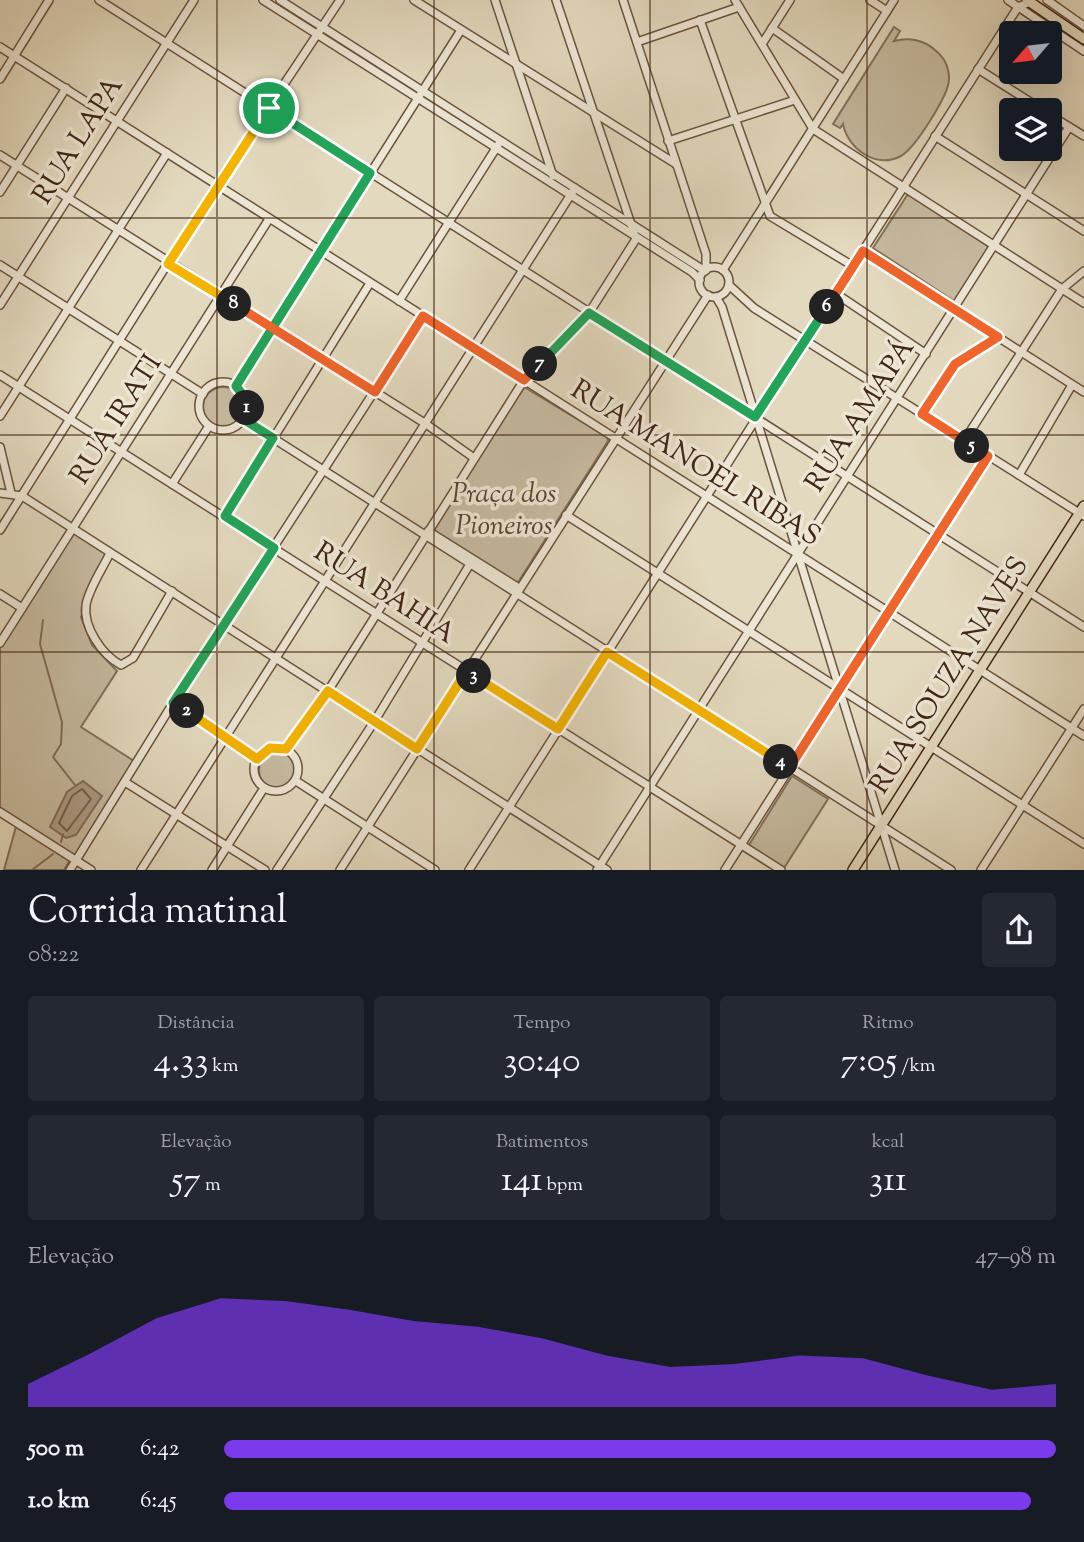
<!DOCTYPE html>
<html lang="pt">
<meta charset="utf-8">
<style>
:root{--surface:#171b24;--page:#242831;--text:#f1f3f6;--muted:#9ea1a6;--accent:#7c3aed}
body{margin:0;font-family:"Sorts Mill Goudy",serif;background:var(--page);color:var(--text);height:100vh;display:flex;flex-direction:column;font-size:26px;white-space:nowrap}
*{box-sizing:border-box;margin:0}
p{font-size:23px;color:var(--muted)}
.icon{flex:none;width:38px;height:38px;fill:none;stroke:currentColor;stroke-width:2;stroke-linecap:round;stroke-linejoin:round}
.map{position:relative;height:870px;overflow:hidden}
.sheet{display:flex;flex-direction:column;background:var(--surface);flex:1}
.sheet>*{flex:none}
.needle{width:46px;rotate:242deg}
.controls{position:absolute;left:999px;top:21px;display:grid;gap:14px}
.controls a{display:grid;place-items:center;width:63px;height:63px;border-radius:7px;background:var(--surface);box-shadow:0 7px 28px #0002;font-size:35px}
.pin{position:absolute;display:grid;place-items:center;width:60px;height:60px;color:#fff;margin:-30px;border:4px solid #fff;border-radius:50%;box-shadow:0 2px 7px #0007}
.km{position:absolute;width:35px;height:35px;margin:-18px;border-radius:50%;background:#222;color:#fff;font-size:19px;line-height:35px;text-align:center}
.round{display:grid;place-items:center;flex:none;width:74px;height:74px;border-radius:7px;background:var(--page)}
.summary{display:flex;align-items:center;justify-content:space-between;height:119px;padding:0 28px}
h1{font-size:38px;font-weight:600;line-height:52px}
.stats{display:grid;grid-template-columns:repeat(3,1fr);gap:10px;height:119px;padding:7px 28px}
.stats div{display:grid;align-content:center;border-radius:7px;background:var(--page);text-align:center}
.stats b{font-size:35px;font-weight:600}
.stats small{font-size:19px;font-weight:400}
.stats p{font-size:19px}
.chart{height:196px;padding:14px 28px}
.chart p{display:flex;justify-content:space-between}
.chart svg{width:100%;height:126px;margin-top:7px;fill:var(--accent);opacity:.7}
ul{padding:0 28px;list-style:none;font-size:23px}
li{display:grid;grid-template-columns:112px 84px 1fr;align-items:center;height:52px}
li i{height:18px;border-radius:9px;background:var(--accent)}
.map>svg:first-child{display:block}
.green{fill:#c7bba1;stroke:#84715a;stroke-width:2}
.water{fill:#ac9c84;stroke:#816d57;stroke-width:2}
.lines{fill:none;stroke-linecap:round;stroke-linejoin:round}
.shore{stroke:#76624c;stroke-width:2}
.stream{stroke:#816d57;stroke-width:2}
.minor-casing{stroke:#6a543e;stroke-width:10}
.major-casing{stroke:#412713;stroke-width:12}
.minor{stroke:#ede6d5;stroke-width:7}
.major{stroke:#e3d9be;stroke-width:9}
.split-1-casing{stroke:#fff;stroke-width:14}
.split-2-casing{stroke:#fff;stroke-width:14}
.split-3-casing{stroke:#fff;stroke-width:14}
.split-4-casing{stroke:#fff;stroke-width:14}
.split-5-casing{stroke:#fff;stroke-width:14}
.split-6-casing{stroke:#fff;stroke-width:14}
.split-7-casing{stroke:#fff;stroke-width:14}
.split-8-casing{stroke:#fff;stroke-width:14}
.split-9-casing{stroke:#fff;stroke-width:14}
.split-1{stroke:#22a559;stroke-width:9}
.split-2{stroke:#22a559;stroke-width:9}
.split-3{stroke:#f5b400;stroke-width:9}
.split-4{stroke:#f5b400;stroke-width:9}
.split-5{stroke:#f0652b;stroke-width:9}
.split-6{stroke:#f0652b;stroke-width:9}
.split-7{stroke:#22a559;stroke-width:9}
.split-8{stroke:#f0652b;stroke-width:9}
.split-9{stroke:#f5b400;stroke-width:9}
.grid{fill:none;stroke:#412713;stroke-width:2;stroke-opacity:0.55}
.labels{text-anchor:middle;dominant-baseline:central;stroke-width:7;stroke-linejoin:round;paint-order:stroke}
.street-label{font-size:28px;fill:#412713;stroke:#ede6d5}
.park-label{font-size:28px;font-style:italic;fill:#5c452f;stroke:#ede6d5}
</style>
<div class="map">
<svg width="1084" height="870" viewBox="0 0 1084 870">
<rect width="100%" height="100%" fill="#e3d9be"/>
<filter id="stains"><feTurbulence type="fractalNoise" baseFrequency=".00286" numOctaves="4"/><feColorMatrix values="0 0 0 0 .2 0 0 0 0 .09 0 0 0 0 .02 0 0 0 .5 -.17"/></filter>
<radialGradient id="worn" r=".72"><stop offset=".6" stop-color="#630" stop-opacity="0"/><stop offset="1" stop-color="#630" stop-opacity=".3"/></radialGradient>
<g class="green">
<path d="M894,27L900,31L894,41C909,37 924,40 935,50C944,57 949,67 949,79C949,95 915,148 901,156C876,169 848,149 843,124L840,128L833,124Z"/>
<polygon points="908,194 991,248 954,301 873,248"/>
<polygon points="524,387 607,437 608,441 517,584 433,531"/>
<circle cx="223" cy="407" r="20"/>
<polygon points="72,532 107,554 81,617 92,645 117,671 81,727 134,761 75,856 0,808 0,645"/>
<circle cx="278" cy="770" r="19"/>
<polygon points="792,776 828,799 784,868 749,845"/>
<polygon points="17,823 70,860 64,870 4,870"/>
</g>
<polygon class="water" points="83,781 102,796 76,835 66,838 50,827 67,792"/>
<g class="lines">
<polygon class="shore" points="82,789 91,799 67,831 59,823 72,796"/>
<g class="stream">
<polyline points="43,620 40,644 62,722 61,744 53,757 75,785"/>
<polyline points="61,842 63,834"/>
<polyline points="32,870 53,854"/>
</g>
<g class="minor-casing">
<g id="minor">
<polyline points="99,0 1084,627"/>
<polyline points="263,0 692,272 700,280"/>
<polyline points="280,0 705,271"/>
<polyline points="414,0 676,164"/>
<polyline points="495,0 553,176"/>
<polyline points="623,0 706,254 706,270"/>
<polyline points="735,0 813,129 1084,303"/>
<polyline points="870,0 887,11"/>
<polyline points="1008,0 1084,51"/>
<polyline points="1047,0 1084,26"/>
<polyline points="700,20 770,216 853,266"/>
<polyline points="772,28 844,79"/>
<polyline points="637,42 739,7"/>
<polyline points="762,44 790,0"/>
<polyline points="0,47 1084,736"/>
<polyline points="978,69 1043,110"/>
<polyline points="0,79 49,0"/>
<polyline points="1050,115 1084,136"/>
<polyline points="935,136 1084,231"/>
<polyline points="668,141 795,100"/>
<polyline points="0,155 426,424 474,458"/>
<polyline points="0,192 66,88"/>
<polyline points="863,251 1084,392"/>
<polyline points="0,265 203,394"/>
<circle cx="714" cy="282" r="15"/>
<polyline points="723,270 894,0"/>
<polyline points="729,285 754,308 1084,516"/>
<polyline points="835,293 926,354"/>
<polyline points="716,297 722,307 895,870"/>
<polyline points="399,301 498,145"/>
<polyline points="0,305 194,0"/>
<polyline points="0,375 781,870"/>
<circle cx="223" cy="406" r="24"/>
<polyline points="236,386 461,30"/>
<polyline points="922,414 955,364 998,337"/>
<polyline points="0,416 167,153"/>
<polyline points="243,419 951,870"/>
<polyline points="964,441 1062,289 1084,271"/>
<polyline points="0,447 11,493"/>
<polyline points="1019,475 1072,385"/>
<polyline points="172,484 209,426"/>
<polyline points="0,493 22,496 607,870"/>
<polyline points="566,515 1084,844"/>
<polyline points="225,516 370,283"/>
<polyline points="0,530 217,185 340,0"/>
<polyline points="428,531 519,588"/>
<path d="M110,553C103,568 89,588 86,605C83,627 102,655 121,665L133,658L172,591"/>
<polyline points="0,594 22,608"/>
<polyline points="0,643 269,219"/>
<polyline points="173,703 257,759"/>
<circle cx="276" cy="769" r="22"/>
<polyline points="286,749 328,691 524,380 589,313 636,239 556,0"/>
<polyline points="296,781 435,870"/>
<polyline points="125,782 265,870"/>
<polyline points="0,812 91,870"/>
<polyline points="70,870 173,703 423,316"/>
<polyline points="141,870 575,188"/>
<polyline points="212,870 264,788"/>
<polyline points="277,870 374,722 470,564"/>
<polyline points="340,870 708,295"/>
<polyline points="469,870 1018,7 1030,2"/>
<polyline points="597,870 1069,127"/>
<polyline points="725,870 988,456"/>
<polyline points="981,870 1084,709"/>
</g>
</g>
<g class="major-casing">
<g id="major">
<polyline points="1027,0 1084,39"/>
<polyline points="853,870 1084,506"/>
</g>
</g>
<use href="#minor" class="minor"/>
<use href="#major" class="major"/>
</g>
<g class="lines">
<g class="split-1-casing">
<polyline id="split-1" points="247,408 245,398 236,386 370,173 269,108"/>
</g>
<g class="split-2-casing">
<polyline id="split-2" points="187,711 173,703 274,548 225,516 273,438 243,419 247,408"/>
</g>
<g class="split-3-casing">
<polyline id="split-3" points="187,711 257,759 270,748 286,749 328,691 417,749 466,672 474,676"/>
</g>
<g class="split-4-casing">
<polyline id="split-4" points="474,676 558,729 607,652 781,762"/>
</g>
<g class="split-5-casing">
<polyline id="split-5" points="781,762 790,767 988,456 972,446"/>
</g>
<g class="split-6-casing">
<polyline id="split-6" points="827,307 863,251 998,337 955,364 922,414 972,446"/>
</g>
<g class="split-7-casing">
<polyline id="split-7" points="540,364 589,313 755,417 827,307"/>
</g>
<g class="split-8-casing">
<polyline id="split-8" points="234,304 375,392 423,316 524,380 540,364"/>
</g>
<g class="split-9-casing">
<polyline id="split-9" points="234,304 168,264 269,108"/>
</g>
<use href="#split-1" class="split-1"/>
<use href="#split-2" class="split-2"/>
<use href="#split-3" class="split-3"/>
<use href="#split-4" class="split-4"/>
<use href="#split-5" class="split-5"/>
<use href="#split-6" class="split-6"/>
<use href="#split-7" class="split-7"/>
<use href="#split-8" class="split-8"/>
<use href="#split-9" class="split-9"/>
</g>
<path class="grid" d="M217,0V870M434,0V870M650,0V870M867,0V870M0,218H1084M0,435H1084M0,652H1084"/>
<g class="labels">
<g class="street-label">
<text transform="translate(79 141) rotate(-58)">RUA LAPA</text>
<text transform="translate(861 416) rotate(-57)">RUA AMAPÁ</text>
<text transform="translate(117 420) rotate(-58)">RUA IRATI</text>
<text transform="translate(695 464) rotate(32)">RUA MANOEL RIBAS</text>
<text transform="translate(384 594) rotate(33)">RUA BAHIA</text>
<text transform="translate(950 676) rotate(-58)">RUA SOUZA NAVES</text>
</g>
<g class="park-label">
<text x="504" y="495">Praça dos<tspan x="504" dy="32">Pioneiros</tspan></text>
</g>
</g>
<rect width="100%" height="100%" filter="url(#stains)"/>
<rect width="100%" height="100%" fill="url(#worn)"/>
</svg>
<div class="controls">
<a><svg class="needle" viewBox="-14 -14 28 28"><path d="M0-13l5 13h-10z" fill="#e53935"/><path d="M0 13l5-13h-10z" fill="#9ea1a6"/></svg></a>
<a><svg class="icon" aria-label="layers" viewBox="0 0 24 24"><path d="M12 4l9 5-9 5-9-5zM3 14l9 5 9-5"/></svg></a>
</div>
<div class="pin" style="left:269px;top:108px;background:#1e9e55"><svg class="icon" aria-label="arrive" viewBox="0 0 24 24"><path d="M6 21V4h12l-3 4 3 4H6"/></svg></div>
<b class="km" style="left:247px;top:408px">1</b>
<b class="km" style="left:187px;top:711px">2</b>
<b class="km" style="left:474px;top:676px">3</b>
<b class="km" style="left:781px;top:762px">4</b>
<b class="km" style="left:972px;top:446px">5</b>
<b class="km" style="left:827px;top:307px">6</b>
<b class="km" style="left:540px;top:364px">7</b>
<b class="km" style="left:234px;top:304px">8</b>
</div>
<section class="sheet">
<div class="summary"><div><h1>Corrida matinal</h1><p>08:22</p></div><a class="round"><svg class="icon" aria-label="share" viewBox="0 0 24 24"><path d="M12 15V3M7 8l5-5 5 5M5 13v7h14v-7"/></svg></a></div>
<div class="stats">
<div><p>Distância</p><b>4.33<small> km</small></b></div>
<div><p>Tempo</p><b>30:40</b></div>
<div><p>Ritmo</p><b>7:05<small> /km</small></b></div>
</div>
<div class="stats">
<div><p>Elevação</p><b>57<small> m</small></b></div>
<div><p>Batimentos</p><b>141<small> bpm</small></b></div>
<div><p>kcal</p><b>311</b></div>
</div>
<div class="chart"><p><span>Elevação</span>47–98 m</p>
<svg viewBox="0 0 160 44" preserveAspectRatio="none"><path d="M0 44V36L10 25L20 13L30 6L40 7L50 10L60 14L70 16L80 20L90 26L100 30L110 29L120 26L130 27L140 33L150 38L160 36V44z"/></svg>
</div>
<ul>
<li><b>500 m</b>6:42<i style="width:100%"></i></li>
<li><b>1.0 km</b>6:45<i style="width:97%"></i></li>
</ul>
</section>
